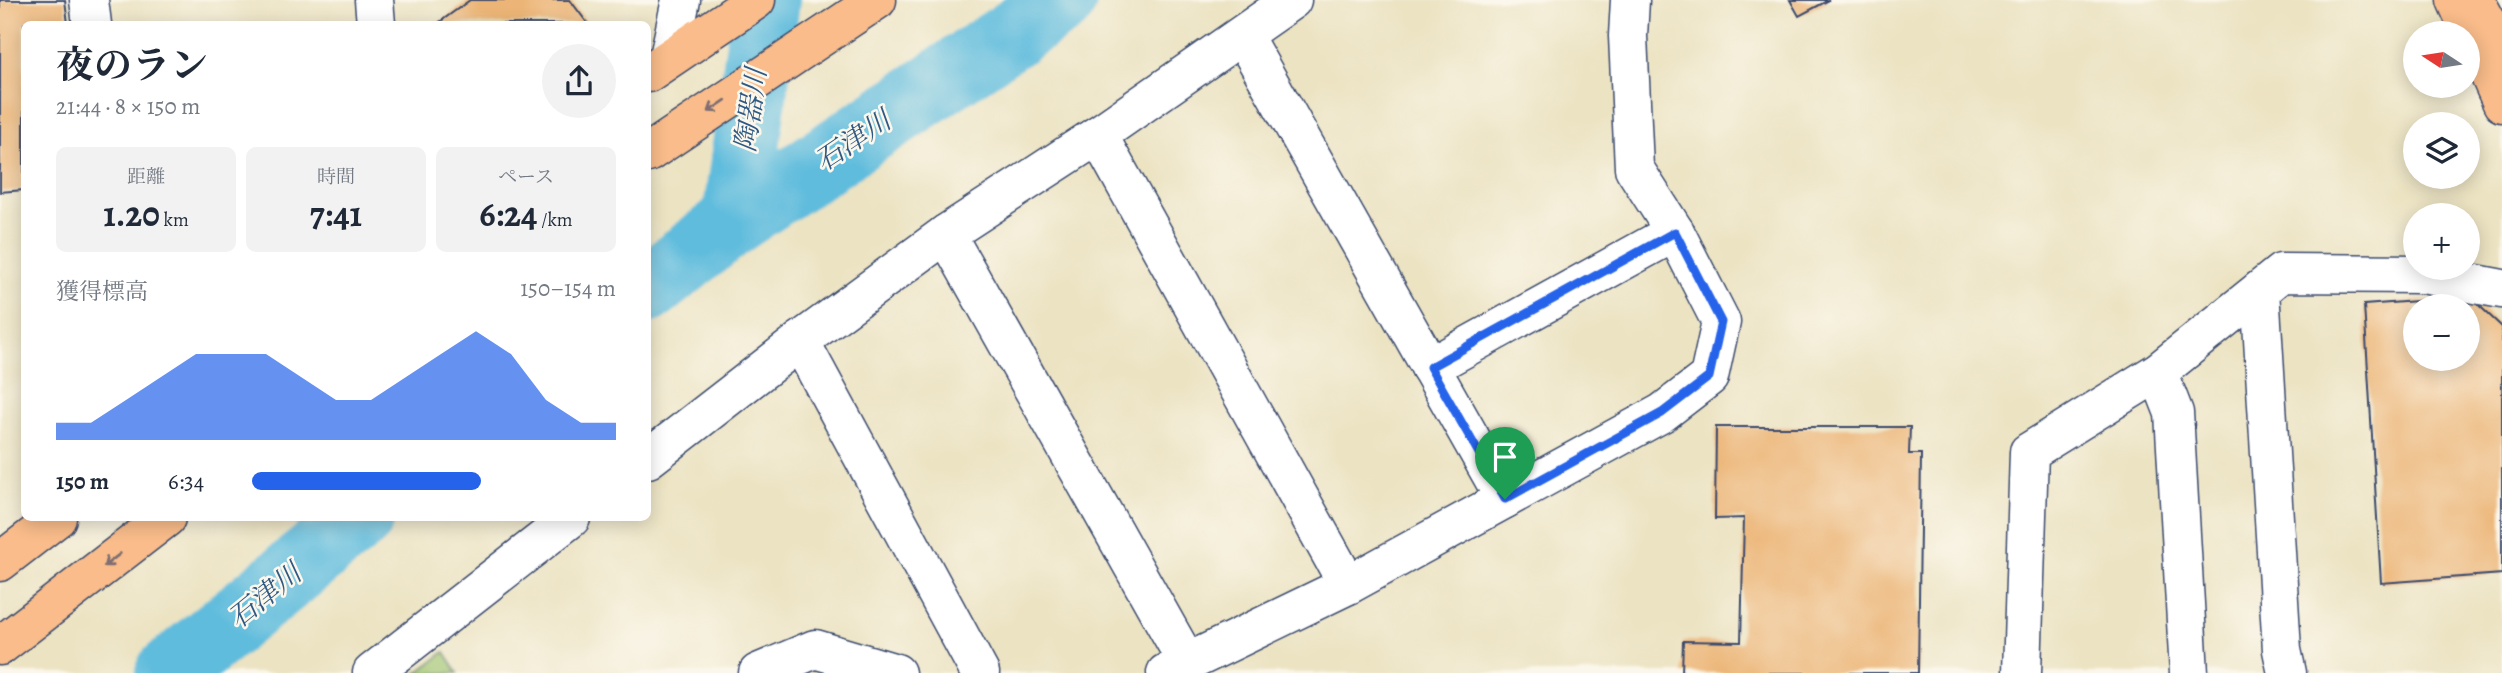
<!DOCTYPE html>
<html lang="ja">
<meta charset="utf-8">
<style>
:root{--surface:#fff;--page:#f2f2f3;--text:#1f2937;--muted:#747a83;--accent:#2563eb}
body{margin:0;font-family:Alegreya,"Noto Serif JP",serif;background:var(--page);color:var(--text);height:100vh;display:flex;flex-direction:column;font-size:26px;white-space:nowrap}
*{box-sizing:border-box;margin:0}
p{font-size:23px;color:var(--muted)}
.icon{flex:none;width:38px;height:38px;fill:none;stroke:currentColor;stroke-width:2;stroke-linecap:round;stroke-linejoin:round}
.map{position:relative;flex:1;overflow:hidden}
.sheet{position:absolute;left:21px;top:21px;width:630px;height:500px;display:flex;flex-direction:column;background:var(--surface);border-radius:10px;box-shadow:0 4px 18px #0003}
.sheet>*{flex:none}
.needle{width:46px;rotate:282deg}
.tools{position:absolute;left:2403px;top:21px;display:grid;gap:14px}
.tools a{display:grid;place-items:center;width:77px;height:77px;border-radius:50%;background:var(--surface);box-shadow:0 4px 18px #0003;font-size:35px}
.pin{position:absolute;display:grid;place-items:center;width:60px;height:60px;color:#fff;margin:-72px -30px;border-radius:50% 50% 50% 0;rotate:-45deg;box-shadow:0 0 7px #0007}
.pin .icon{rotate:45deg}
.round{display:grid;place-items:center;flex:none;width:74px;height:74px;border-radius:37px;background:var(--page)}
.head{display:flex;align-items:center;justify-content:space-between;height:119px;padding:0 35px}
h1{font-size:38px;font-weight:700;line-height:52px}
.stats{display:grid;grid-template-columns:repeat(3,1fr);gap:10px;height:119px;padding:7px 35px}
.stats div{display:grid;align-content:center;border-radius:10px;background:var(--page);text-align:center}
.stats b{font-size:35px;font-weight:700}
.stats small{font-size:19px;font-weight:400}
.stats p{font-size:19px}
.chart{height:196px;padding:14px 35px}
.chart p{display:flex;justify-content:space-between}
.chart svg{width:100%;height:126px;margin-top:7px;fill:var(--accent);opacity:.7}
ul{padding:0 35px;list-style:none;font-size:23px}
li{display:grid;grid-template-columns:112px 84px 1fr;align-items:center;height:52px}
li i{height:18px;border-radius:9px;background:var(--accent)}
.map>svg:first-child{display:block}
.green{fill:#9ec26d;stroke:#5c7866;stroke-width:2}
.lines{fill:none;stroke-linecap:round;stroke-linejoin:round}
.river{stroke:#5fbcdd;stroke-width:68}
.building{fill:#ecb577;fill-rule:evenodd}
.street-casing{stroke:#3a4a6d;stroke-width:41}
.primary-casing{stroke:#3a4a6d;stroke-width:41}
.highway-casing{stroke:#3a4a6d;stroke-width:41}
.street{stroke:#fff;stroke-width:38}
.primary{stroke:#f9bc8a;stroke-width:38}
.highway{stroke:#f9bc8a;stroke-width:38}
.oneway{stroke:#7f6e72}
.route-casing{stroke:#fff;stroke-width:14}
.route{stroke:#2563eb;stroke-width:9}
.labels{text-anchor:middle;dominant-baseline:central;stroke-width:5;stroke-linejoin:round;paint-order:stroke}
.water-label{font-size:28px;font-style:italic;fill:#2f5984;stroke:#fbf7ec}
</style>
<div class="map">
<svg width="2502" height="673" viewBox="0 0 2502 673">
<rect width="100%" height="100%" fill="#fbf7ec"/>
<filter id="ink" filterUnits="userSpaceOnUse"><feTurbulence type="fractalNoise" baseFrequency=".0143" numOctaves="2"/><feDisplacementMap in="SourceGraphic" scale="14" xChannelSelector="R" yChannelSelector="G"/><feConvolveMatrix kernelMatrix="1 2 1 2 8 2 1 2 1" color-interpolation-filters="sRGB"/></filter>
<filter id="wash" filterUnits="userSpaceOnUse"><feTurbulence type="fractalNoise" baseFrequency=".00686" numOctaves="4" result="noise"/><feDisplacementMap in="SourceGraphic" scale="28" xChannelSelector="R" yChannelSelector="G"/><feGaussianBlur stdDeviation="1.57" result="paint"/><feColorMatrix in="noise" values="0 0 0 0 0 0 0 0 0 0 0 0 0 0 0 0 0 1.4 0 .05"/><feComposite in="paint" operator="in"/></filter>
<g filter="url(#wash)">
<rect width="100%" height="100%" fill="#ece3c2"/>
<polygon class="green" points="445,652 458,673 417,673"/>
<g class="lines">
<g class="river">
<polyline points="736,219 766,0"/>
<polyline points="648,289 736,219 1063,0"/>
<polyline points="169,673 360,518"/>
</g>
</g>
<g id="blocks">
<g class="building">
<polygon points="0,0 65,0 68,24 24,24 24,190 0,192"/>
<polygon points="470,0 570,0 588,24 437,24"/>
<polygon points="1790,0 1829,0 1799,16"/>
<path d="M2470,297L2502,327V574L2381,583L2364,305ZM2415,306H2468V359H2415Z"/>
<polygon points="1716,427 1910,427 1909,454 1921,454 1918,673 1682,673 1683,641 1741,642 1744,518 1715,519"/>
</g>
</g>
</g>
<g filter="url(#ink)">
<use href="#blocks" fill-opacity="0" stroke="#3a4a6d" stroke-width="2"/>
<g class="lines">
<g class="street-casing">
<g id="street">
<polyline points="89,0 92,24"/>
<polyline points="374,0 376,24"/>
<polyline points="1243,36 1505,499"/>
<polyline points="669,57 681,0"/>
<polyline points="1098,135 1348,585"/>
<polyline points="946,234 1188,664"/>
<polyline points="2260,290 2282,650 2287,673"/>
<polyline points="800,341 980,673"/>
<polyline points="1430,367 1675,232"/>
<polyline points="2158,372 2174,413 2189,673"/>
<polyline points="648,459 800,341 946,234 1098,135 1292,0"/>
<polyline points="372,673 571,518"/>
<polyline points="758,673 815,649 896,673"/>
<polyline points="1166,673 1348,585 1662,413 1709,377 1721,322 1675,232 1634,168 1628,36 1630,0"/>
<polyline points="2022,673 2029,452 2158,372 2281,273 2423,274 2502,289"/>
</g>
</g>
<g class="primary-casing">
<g id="primary">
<polyline points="2456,0 2502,103"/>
<polyline points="648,73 756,0"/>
<polyline points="648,153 877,0"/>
<polyline points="0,562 57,518"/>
<polyline points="0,646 166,518"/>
</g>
</g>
<g class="highway-casing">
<polyline id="highway" points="2475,0 2502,49"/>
</g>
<use href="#street" class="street"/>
<use href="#primary" class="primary"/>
<use href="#highway" class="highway"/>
</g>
<defs><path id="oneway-shaft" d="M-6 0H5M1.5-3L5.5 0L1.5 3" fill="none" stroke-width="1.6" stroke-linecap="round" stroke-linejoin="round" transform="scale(1.75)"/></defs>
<g class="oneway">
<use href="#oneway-shaft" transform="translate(717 106) rotate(146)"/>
<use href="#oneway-shaft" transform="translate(112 560) rotate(142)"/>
</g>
</g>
<g class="lines" filter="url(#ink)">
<g class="route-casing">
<polygon id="route" points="1675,232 1721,322 1709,377 1662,413 1505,499 1430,367"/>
</g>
<use href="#route" class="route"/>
</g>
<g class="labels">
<g class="water-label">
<text transform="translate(751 110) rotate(-82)">陶器川</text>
<text transform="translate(853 141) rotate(-34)">石津川</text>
<text transform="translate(265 596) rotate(-39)">石津川</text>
</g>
</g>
</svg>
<div class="tools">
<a><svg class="needle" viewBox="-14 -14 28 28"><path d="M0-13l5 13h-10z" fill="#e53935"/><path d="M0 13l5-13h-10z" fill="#747a83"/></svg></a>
<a><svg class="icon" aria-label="layers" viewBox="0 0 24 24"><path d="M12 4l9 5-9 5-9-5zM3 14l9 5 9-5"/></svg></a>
<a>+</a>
<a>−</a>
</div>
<div class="pin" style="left:1505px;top:499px;background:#1e9e55"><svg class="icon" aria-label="arrive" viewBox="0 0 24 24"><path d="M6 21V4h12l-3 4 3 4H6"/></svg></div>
<section class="sheet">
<div class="head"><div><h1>夜のラン</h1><p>21:44 · 8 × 150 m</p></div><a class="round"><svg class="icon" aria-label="share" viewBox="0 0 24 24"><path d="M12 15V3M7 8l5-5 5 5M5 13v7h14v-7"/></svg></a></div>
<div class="stats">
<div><p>距離</p><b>1.20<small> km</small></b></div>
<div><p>時間</p><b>7:41</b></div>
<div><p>ペース</p><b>6:24<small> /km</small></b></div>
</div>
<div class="chart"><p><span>獲得標高</span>150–154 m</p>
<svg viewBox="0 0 160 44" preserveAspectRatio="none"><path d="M0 44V38L10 38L20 30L30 22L40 14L50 14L60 14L70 22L80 30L90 30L100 22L110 14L120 6L130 14L140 30L150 38L160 38V44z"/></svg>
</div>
<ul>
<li><b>150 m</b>6:34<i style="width:63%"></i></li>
</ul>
</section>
</div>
